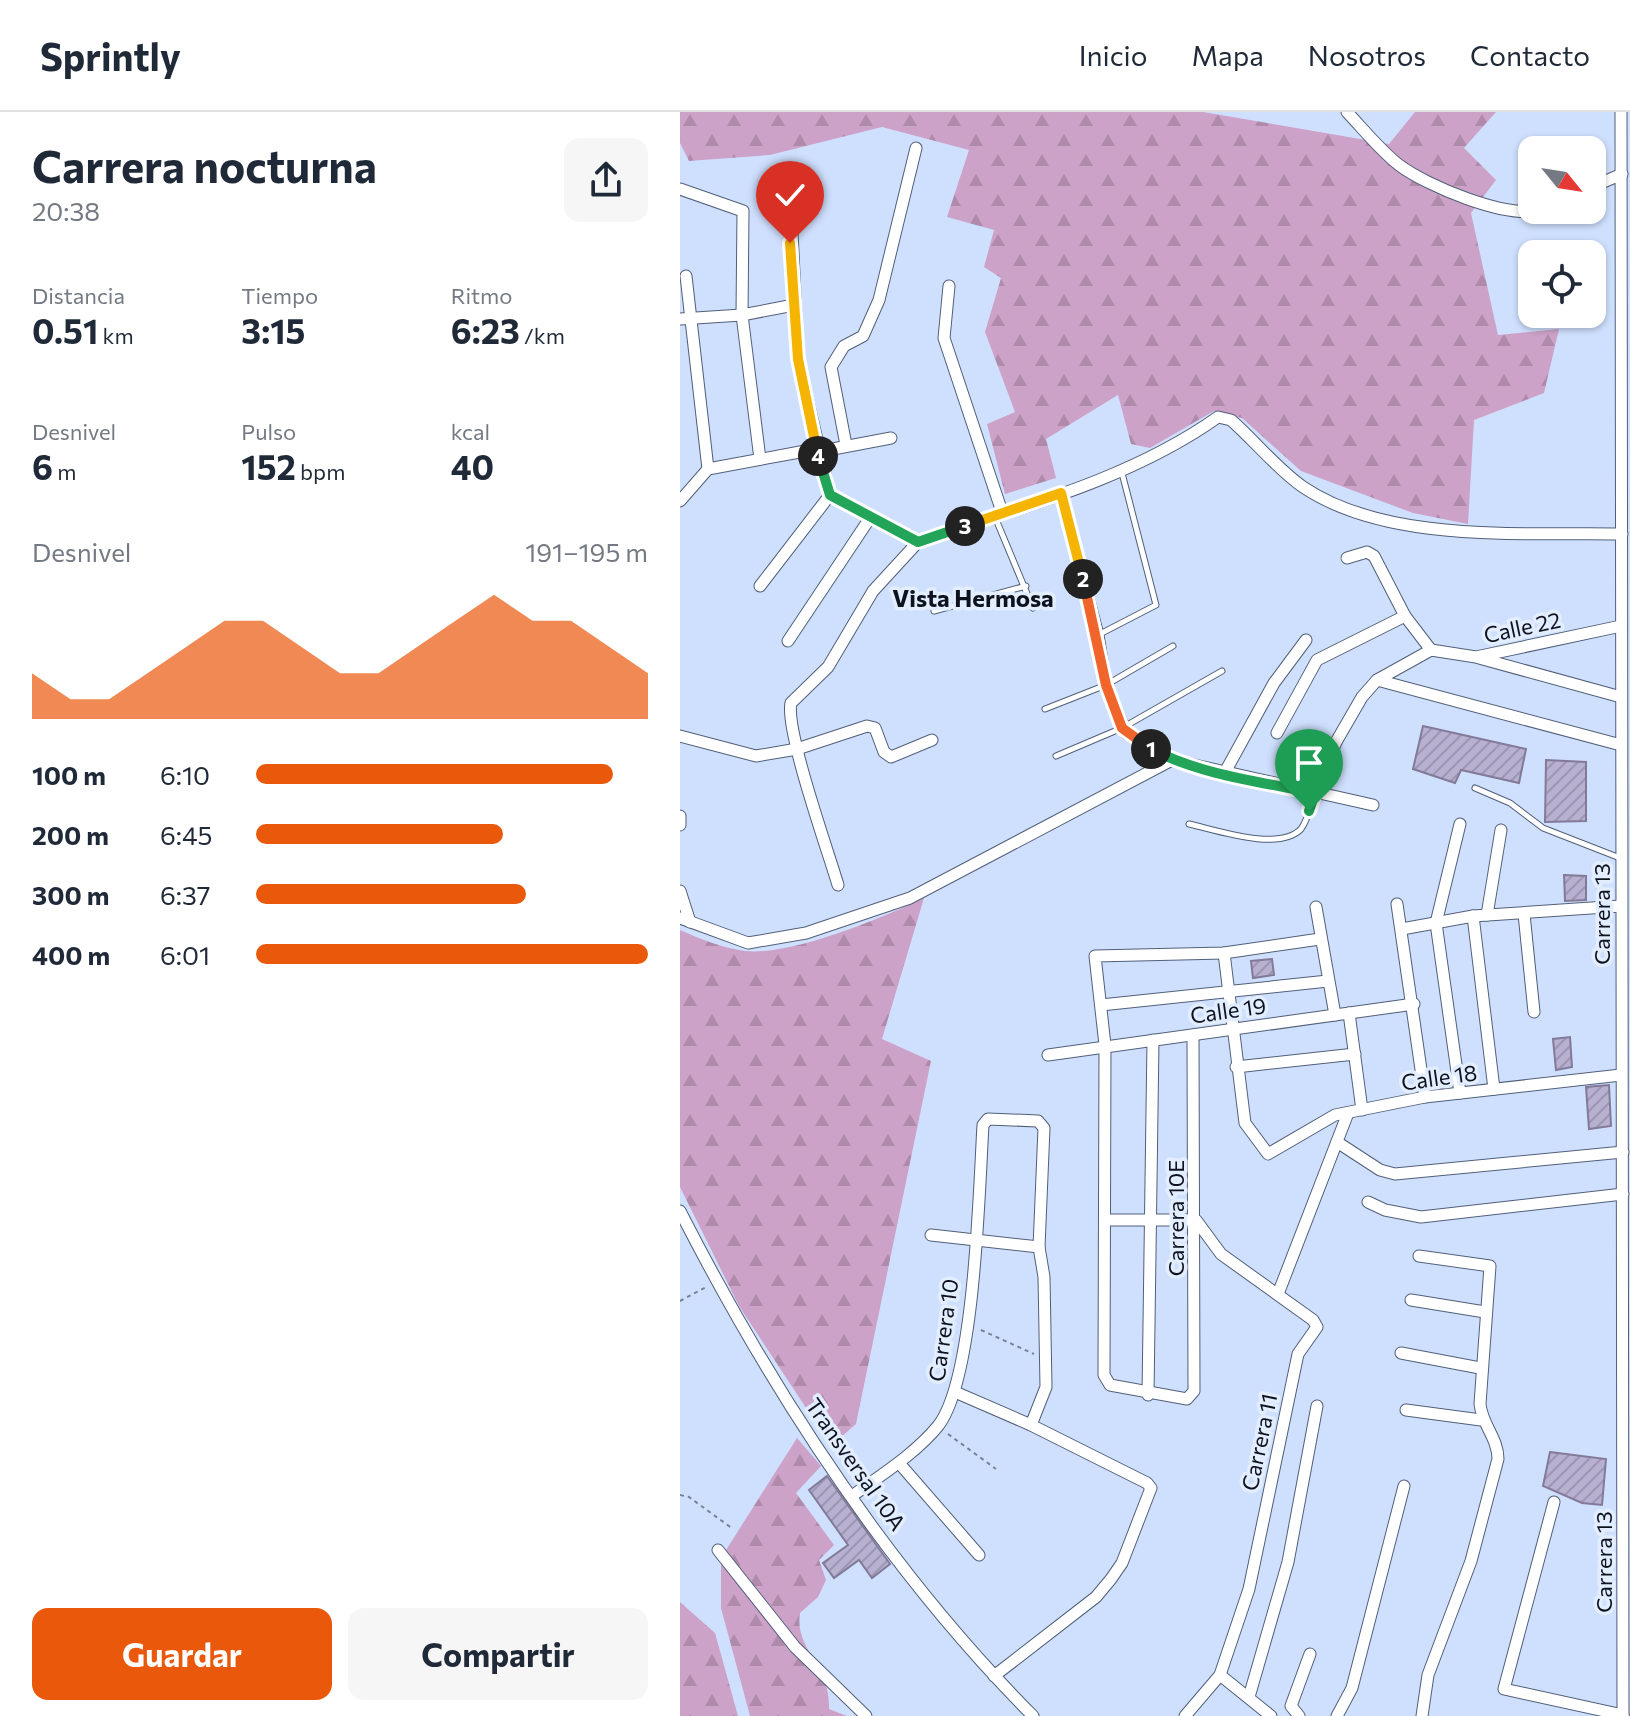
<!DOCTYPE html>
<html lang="es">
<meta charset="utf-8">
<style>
:root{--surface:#fff;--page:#f6f6f7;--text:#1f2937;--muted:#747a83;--line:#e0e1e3;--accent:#ea580c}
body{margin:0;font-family:Commissioner,sans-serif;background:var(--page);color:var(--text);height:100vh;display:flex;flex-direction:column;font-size:30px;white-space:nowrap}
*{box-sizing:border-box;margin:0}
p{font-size:26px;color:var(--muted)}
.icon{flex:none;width:44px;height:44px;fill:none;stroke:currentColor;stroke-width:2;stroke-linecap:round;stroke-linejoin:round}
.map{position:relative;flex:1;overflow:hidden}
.sheet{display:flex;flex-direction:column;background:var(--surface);width:680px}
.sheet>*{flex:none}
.needle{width:52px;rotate:120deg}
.tools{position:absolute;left:838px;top:24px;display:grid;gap:16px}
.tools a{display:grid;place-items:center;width:88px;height:88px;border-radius:16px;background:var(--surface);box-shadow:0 2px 6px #0004;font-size:40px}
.pin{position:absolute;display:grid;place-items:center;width:68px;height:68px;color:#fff;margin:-82px -34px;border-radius:50% 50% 50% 0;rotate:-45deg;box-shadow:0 0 8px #0007}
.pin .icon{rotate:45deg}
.km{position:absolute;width:40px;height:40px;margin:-20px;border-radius:50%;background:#222;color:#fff;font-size:22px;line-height:40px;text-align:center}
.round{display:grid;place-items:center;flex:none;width:84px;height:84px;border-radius:16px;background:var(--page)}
.summary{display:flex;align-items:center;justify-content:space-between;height:136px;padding:0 32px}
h1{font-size:44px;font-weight:700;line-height:60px}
.stats{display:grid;grid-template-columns:repeat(3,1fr);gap:12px;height:136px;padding:8px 32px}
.stats div{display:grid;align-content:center}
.stats b{font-size:34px;font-weight:700}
.stats small{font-size:22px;font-weight:400}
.stats p{font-size:22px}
.chart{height:224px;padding:16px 32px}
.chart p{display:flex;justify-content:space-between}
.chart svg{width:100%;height:144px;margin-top:8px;fill:var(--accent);opacity:.7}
.button{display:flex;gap:16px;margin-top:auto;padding:16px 32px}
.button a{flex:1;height:92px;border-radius:16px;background:var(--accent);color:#fff;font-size:32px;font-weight:700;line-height:92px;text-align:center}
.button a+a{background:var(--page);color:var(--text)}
ul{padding:0 32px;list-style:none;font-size:26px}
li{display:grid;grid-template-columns:128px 96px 1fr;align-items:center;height:60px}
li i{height:20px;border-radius:10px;background:var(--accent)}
header{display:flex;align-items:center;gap:48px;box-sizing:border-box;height:112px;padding:0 40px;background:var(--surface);border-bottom:2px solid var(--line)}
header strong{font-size:38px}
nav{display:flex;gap:44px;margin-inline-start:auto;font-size:28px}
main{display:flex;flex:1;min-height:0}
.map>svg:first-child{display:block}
.forest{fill:url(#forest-firs)}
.building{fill:url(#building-hatch);stroke:#827a98;stroke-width:2}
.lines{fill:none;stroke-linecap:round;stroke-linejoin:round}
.lane-casing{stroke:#515f79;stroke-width:7}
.street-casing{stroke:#515f79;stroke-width:13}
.path{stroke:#778297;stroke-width:2;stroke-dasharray:4 4;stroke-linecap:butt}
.lane{stroke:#fff;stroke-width:5}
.street{stroke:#fff;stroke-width:11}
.split-1-casing{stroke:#fff;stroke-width:16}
.split-2-casing{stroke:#fff;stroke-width:16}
.split-3-casing{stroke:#fff;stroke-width:16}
.split-4-casing{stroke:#fff;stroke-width:16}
.split-5-casing{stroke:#fff;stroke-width:16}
.split-1{stroke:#22a559;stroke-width:10}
.split-2{stroke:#f0652b;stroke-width:10}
.split-3{stroke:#f5b400;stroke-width:10}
.split-4{stroke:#22a559;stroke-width:10}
.split-5{stroke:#f5b400;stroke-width:10}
.labels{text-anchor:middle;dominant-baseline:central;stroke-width:7;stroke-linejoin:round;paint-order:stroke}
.street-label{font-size:22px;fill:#0d121d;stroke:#e2edff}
.neighbourhood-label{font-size:24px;font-weight:bold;fill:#0d121d;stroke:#e2edff}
</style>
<header>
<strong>Sprintly</strong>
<nav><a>Inicio</a><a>Mapa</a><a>Nosotros</a><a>Contacto</a></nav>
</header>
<main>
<section class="sheet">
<div class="summary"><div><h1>Carrera nocturna</h1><p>20:38</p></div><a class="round"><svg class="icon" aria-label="share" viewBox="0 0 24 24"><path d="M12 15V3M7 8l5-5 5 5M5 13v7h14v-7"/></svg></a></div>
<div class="stats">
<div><p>Distancia</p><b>0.51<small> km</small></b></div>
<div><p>Tiempo</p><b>3:15</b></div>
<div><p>Ritmo</p><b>6:23<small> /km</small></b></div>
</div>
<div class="stats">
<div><p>Desnivel</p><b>6<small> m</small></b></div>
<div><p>Pulso</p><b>152<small> bpm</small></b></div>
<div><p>kcal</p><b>40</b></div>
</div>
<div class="chart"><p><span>Desnivel</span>191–195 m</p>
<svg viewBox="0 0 160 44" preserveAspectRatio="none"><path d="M0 44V30L10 38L20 38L30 30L40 22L50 14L60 14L70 22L80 30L90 30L100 22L110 14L120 6L130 14L140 14L150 22L160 30V44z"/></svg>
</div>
<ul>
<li><b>100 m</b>6:10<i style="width:91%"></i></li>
<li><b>200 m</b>6:45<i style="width:63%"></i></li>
<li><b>300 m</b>6:37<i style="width:69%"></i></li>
<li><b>400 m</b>6:01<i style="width:100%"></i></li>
</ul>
<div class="button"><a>Guardar</a><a>Compartir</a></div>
</section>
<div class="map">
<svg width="950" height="1604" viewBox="0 0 950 1604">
<defs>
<pattern id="forest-firs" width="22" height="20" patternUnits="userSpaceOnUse" patternTransform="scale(2)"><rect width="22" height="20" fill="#cda2c8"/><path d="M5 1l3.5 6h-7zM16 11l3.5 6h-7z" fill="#af8aab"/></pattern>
<pattern id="building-hatch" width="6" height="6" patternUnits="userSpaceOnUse" patternTransform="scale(2)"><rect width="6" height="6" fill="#b8b0d0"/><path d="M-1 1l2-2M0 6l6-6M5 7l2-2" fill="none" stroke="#9d96b2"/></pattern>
</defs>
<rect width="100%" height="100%" fill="#cfe0fe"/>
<g class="forest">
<polygon points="0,0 523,0 709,32 735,0 816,0 784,36 816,68 791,101 818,223 879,217 864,281 794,308 788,412 733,401 621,359 562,306 534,299 470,336 451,332 438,283 366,327 376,366 325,382 307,312 335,300 305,220 321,166 304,155 314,118 267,105 289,38 202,15 90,43 9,49 0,31"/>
<path d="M244,786L202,927L251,949L176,1312L151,1334L59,1194L0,1075V818C20,827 43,836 65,839C111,844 202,806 244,786Z"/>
<path d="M117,1326L141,1354L116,1381L154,1433L139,1448L146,1468L138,1485L120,1501C114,1538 151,1553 149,1597L167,1604H70L41,1496V1446Z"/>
<polygon points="0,1490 35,1521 58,1604 0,1604"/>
</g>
<g class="building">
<polygon points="743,614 846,637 839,671 781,658 775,671 733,657"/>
<polygon points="866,648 906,650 906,709 865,710"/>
<polygon points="884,763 906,764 906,788 885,789"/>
<polygon points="592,847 594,863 573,866 571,849"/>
<polygon points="890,925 892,955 876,958 873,927"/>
<polygon points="929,973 931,1014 909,1017 906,975"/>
<polygon points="870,1340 926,1347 922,1393 902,1391 863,1374"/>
<polygon points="147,1364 210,1452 192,1466 179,1448 154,1466 143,1451 168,1433 129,1378"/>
</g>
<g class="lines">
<g class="lane-casing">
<g id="lane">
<polyline points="315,405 353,496"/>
<polyline points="254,499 346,474"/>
<polyline points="418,523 476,493 442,361"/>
<polyline points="365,597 426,573 493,534"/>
<polyline points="376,644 442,616 542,559"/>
<polyline points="795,676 830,691 863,716 940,746"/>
<path d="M509,712C536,718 599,740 621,717C628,708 631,692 635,681"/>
</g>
</g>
<g class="street-casing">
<g id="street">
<path d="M667,0C684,18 700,38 719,53C747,74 826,107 860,98"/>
<polyline points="941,0 943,1604"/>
<polyline points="912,75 942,62"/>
<path d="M110,76L118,247L150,383L238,430C339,396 451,367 538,305L551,308C575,329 597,357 623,375C708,432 844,420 942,422"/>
<polyline points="0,77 63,99 62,203 80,347"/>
<polyline points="6,164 28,357"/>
<polyline points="269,174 264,226 322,400"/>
<polyline points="0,207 62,203 114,193"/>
<polyline points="166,333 151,255 164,234 183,224 199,188 236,36"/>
<polyline points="137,340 211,326"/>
<polyline points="381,381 418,523 426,573 446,621 492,648 693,693"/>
<polyline points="0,389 28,357 136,337"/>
<polyline points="667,446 687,440 694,444 725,504 751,538"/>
<polyline points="80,474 150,383"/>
<polyline points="108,529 190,406"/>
<polyline points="799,546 941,585"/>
<polyline points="697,568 941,633"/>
<polyline points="597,621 637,548 725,504"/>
<polyline points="0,624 76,644 117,637 187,614 195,616 204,640 211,645 252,628"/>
<polyline points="544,662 594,571 626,528"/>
<polyline points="635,681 656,630 682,585 697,568 751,538 796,545 941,514"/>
<polyline points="0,704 0,713"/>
<path d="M158,773C148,739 105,618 111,591L148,555L193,479L238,430"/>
<polyline points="0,779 10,810"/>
<polyline points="717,792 745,985"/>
<polyline points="636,795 655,903"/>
<polyline points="844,802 854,900"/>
<polyline points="807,803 821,718"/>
<polyline points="793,804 814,977"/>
<polyline points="0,806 68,831 126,821 230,786 492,648"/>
<polyline points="722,817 793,804 941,794"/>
<polyline points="544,841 565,1011 588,1042 655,1003 745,985 941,963"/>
<polyline points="421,893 648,869"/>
<polyline points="669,901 682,998"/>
<polyline points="513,923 514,1279 507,1287 430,1273 424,1263 425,933 415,844 544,841 640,827"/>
<polyline points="368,943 734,892"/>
<polyline points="556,955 675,942"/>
<polyline points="780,981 756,811 780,712"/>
<polyline points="657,1030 700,1058 715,1062 943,1040"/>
<polyline points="688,1090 705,1098 741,1105 943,1082"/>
<path d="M0,1099C93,1281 209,1459 353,1604"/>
<polyline points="426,1108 516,1108 541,1142 633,1208 637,1215 618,1242 569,1477 540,1563 505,1604"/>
<polyline points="251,1123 359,1135 364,1165 366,1275 351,1313"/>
<path d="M739,1144L810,1154L800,1292C802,1313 818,1326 818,1347L791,1449L748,1563L742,1604"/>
<polyline points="598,1182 668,1001"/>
<polyline points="731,1188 805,1200"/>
<polyline points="721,1241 800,1256"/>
<polyline points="275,1280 351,1313 467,1371 471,1376 442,1451 431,1467 416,1485 314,1564"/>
<polyline points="468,1283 473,928"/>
<polyline points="726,1298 801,1308"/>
<polyline points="219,1351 299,1443"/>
<path d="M172,1384C201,1363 235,1342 258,1314C295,1267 299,1079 303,1013L308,1007L358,1009L364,1016L359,1135"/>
<polyline points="874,1390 824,1577 943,1603"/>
<polyline points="38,1438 115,1535 186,1604"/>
<polyline points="540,1563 591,1604"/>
<polyline points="569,1585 608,1450 637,1294"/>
<polyline points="619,1604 611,1594 630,1542"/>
<polyline points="657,1604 672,1576 724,1374"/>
</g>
</g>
<g class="path">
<polyline points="0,1189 28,1174"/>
<polyline points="301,1218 354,1242"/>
<polyline points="268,1322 316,1357"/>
<polyline points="0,1383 9,1385 53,1417"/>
</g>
<use href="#lane" class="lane"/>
<use href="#street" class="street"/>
</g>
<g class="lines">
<g class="split-1-casing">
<path id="split-1" d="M471,637C521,663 581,670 635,681L629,699"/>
</g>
<g class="split-2-casing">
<polyline id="split-2" points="403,467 426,573 442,616 471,637"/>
</g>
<g class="split-3-casing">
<polyline id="split-3" points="285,414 381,381 403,467"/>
</g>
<g class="split-4-casing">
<polyline id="split-4" points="138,344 150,383 238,430 285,414"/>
</g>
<g class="split-5-casing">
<polyline id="split-5" points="110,131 118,247 138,344"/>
</g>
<use href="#split-1" class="split-1"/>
<use href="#split-2" class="split-2"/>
<use href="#split-3" class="split-3"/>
<use href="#split-4" class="split-4"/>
<use href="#split-5" class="split-5"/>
</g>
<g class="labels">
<g class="street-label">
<text transform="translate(842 515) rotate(-12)">Calle 22</text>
<text transform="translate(921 802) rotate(-90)">Carrera 13</text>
<text transform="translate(548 898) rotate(-8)">Calle 19</text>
<text transform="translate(759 965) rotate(-8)">Calle 18</text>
<text transform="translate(495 1106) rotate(-90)">Carrera 10E</text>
<text transform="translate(263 1218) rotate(-82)">Carrera 10</text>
<text transform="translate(579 1330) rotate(-78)">Carrera 11</text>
<text transform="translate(176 1352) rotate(55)">Transversal 10A</text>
<text transform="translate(923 1450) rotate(-90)">Carrera 13</text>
</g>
<g class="neighbourhood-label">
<text x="293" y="485">Vista Hermosa</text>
</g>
</g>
</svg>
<div class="tools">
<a><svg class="needle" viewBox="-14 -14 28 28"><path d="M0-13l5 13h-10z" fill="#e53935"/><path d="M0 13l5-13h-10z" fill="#747a83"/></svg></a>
<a><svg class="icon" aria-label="locate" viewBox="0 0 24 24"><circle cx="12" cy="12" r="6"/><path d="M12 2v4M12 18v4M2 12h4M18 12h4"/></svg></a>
</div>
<div class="pin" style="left:629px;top:699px;background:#1e9e55"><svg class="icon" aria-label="arrive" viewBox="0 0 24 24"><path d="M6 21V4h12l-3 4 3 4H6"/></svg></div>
<div class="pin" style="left:110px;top:131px;background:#d93025"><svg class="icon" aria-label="check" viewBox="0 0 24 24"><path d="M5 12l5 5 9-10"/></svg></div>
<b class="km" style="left:471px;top:637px">1</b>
<b class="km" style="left:403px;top:467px">2</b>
<b class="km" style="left:285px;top:414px">3</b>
<b class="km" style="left:138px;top:344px">4</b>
</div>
</main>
